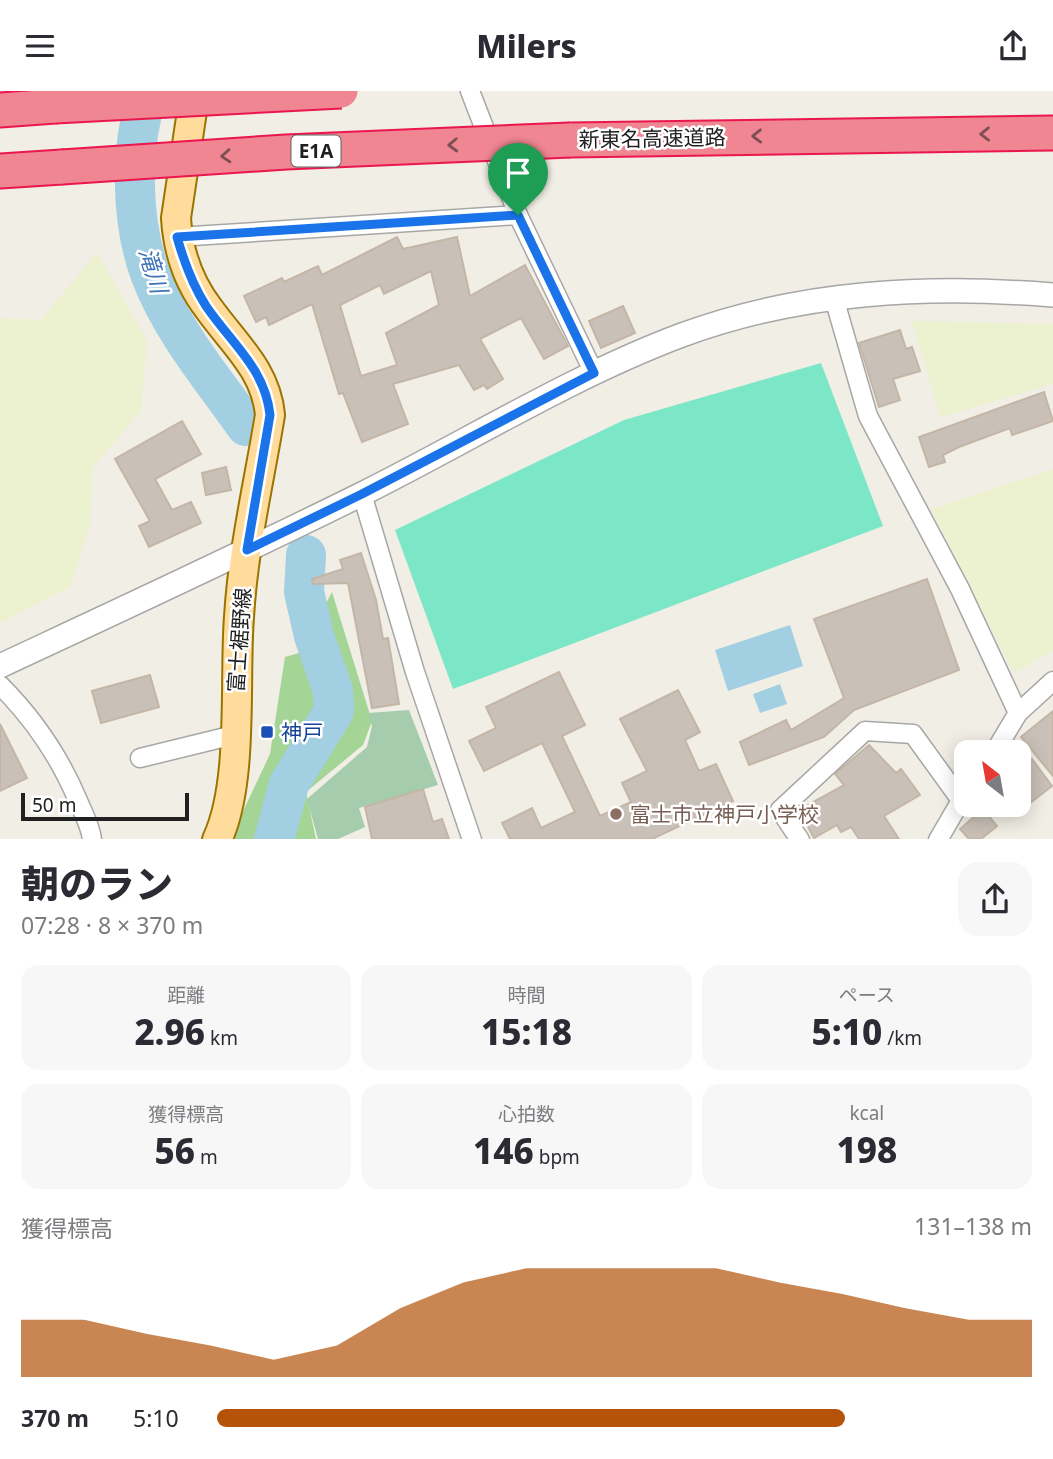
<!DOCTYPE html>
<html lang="ja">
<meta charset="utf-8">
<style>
:root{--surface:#fff;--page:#f7f7f7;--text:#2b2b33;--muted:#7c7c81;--accent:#b45309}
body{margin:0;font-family:"Noto Sans","Noto Sans JP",sans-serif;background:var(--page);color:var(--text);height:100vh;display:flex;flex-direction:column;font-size:26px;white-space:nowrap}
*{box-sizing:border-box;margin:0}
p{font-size:23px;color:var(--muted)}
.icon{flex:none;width:38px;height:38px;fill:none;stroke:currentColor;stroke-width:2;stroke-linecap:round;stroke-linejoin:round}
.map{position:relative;height:748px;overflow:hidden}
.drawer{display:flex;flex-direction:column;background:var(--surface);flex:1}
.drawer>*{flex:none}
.needle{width:46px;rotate:329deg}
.controls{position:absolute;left:954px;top:649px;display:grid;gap:14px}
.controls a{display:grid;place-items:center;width:77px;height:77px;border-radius:14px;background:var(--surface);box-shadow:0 4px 18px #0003;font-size:35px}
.scale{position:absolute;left:21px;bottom:18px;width:168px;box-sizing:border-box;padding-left:7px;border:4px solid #202020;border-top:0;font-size:19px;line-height:24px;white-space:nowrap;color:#202020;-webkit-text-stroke:5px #fff;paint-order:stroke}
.pin{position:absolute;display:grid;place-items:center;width:60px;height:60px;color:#fff;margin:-72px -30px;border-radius:50% 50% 50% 0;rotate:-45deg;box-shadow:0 0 7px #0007}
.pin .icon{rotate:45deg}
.round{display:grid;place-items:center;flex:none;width:74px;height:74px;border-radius:21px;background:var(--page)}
.summary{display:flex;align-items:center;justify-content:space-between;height:119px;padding:0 21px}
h1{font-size:38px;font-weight:800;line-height:52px}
.figures{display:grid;grid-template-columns:repeat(3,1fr);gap:10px;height:119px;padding:7px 21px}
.figures div{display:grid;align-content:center;border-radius:18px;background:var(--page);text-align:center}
.figures b{font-size:35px;font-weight:800}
.figures small{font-size:19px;font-weight:400}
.figures p{font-size:19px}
.chart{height:196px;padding:14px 21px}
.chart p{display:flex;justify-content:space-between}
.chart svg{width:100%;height:126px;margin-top:7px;fill:var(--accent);opacity:.7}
ul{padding:0 21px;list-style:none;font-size:23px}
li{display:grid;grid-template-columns:112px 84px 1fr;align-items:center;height:52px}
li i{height:18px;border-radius:9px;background:var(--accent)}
header{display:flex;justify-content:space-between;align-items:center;height:91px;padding:0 21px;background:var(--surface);font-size:32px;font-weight:800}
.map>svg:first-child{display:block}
.farmland{fill:#ecf1cf}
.forest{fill:#a4d496}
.cemetery{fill:#a4ccad}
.pitch{fill:#7ce7c6}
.water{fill:#a2cfe2}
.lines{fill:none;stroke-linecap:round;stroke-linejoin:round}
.river{stroke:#a2cfe2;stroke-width:40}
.building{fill:#c9c1b8;stroke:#c4b6a6;stroke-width:2;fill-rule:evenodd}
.minor-casing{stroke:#a7a7a7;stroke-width:21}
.tertiary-casing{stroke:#a7a7a7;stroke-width:26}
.primary-casing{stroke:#9b7400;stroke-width:32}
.motorway-casing{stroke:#eb164e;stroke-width:37}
.minor{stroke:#fff;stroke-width:18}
.tertiary{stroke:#fff;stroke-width:23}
.primary{stroke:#ffdc9c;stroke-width:28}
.motorway{stroke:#ef8692;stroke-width:33}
.motorway-bridge-casing{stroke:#eb164e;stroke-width:37;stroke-linecap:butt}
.motorway-bridge{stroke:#ef8692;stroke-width:33}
.oneway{stroke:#7d4e53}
.route-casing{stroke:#fff;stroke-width:14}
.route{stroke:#1a73e8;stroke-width:9}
.transit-dot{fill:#1a4fb4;stroke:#fff;stroke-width:2.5}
.education-dot{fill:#8d6e63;stroke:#fff;stroke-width:2.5}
.labels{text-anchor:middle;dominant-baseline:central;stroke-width:5;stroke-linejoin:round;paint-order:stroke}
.shield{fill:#fff;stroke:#636363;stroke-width:2}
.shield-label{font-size:19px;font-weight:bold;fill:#202020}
.street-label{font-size:21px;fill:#202020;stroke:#fff}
.transit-label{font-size:21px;fill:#164399;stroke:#fff;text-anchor:start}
.education-label{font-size:21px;fill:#785e54;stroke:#fff;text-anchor:start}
.water-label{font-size:23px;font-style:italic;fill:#4274b9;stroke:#fff}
</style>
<header><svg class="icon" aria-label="menu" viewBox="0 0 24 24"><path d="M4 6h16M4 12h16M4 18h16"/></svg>Milers<svg class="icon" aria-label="share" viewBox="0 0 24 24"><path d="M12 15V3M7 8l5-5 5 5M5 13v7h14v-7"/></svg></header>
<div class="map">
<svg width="1053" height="749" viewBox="0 0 1053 749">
<rect width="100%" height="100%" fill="#f1eee5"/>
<g class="farmland">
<polygon points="97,161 147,250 141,320 92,377 90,434 70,496 0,532 0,227 41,229"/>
<polygon points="912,230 1053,233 1053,293 940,326"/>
<polygon points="1053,378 1053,560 1014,582 931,418"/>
</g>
<polygon class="forest" points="332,501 372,630 363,654 306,701 316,748 230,748 270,663 285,566 320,556 324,516"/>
<polygon class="cemetery" points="409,619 438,694 359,717 365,736 338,748 318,748 307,708 367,656 372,635 368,622"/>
<polygon class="pitch" points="821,272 883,435 453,598 395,439 624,329"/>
<g class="water">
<polygon points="790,534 803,575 728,600 715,559"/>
<polygon points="780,593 787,613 760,622 753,603"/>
</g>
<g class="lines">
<g class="river">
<path d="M148,0C130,56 130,129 151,185C172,240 213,288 246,335"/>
<polyline points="274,749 289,693 334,620 333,600 314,545 304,501 306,464"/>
</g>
</g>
<g class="building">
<path d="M397,146L403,158L457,146L470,205L525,174L568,255L544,268L521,227L480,248L503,288L487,298L484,294L474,299L459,274L393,293L408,333L362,351L343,302L339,303L312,213L269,234L266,226L256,231L244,205L282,187L284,191L318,175L322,184ZM431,180L439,214L386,242L397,274L361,285L340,214L380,194L384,203Z"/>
<polygon points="623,215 635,242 601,257 589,230"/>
<polygon points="900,239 906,258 912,256 920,280 893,288 900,309 879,316 859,252"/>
<polygon points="1044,301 1053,330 1012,344 1010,337 959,356 943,364 945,371 929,376 919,346"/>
<polygon points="182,330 201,363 155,388 172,419 191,411 201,432 149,456 139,435 150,430 115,368"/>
<polygon points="226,376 231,399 206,404 202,382"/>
<polygon points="361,462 376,509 383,548 388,547 399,613 372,617 348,492 313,493 312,488 343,478 340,469"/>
<polygon points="927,488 959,579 854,619 824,646 749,674 740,651 786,629 791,639 844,607 814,528"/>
<polygon points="559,581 585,634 562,645 600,725 631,711 622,692 647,680 620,628 678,599 700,641 685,649 699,680 716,673 733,710 652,748 510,748 502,732 532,717 541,737 575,721 542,652 484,680 469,650 496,637 486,616"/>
<polygon points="150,584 159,616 101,632 92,600"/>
<polygon points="1053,620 1053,685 1021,646"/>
<polygon points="0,633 27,687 0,700"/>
<polygon points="869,654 896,682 901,678 920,704 884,725 899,748 859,748 851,736 841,741 837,734 814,747 799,719 844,694 835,683"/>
<polygon points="1032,668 1052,695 1030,712 1018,697 1018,679"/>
<polygon points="423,698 433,731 442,728 449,748 372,748 365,716"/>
<polygon points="983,718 997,735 981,748 969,748 960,738"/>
</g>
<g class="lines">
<g class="minor-casing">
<g id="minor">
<polyline points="470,0 518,124 594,282"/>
<polyline points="177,146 518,124"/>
<polyline points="834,207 868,325 960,498 1018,622"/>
<polyline points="362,403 415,581 472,749"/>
<path d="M0,594C35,629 60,666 79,712C84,724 91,736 92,749"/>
<polyline points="994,662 1018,622 1053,590"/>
<polyline points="140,667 234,644"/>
<polyline points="800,749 780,719 865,640 913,643 960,708"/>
<polyline points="938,749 966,701"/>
</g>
</g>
<g class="tertiary-casing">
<path id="tertiary" d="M0,575C120,519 241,463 360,404C467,351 570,286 682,244C801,200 928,194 1053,204"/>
</g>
<g class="primary-casing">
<path id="primary" d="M195,0L176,127C178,160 189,192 209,218C234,253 266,279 270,324C259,391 243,458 239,526C234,590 244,691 217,749"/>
</g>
<g class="motorway-casing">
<g id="motorway">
<polyline points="0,19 55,15"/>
<polyline points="570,49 1053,42"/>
<polyline points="0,80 62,76"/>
</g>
</g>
<use href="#minor" class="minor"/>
<use href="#tertiary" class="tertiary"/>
<use href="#primary" class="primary"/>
<use href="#motorway" class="motorway"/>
<g class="motorway-bridge-casing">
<g id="motorway-bridge">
<polyline points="55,15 341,0"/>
<polyline points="62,76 286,61 570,49"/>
</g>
</g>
<use href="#motorway-bridge" class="motorway-bridge"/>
</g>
<defs><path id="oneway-chevron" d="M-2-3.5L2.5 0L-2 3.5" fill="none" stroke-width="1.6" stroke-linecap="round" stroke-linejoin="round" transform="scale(1.75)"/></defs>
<g class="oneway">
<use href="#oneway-chevron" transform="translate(985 43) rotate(179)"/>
<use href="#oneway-chevron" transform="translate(757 45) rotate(179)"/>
<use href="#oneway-chevron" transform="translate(453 54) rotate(178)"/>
<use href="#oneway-chevron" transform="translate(226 65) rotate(176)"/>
</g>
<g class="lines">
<g class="route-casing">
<path id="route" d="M518,124L594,282L362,403L247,459L270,324C265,277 231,252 206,215C192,193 184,171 177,146Z"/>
</g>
<use href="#route" class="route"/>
</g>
<rect class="transit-dot" x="260" y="634" width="14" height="14" rx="3.5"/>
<circle class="education-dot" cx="616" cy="723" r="7"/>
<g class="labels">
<rect class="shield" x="291.5" y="44.5" width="49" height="31" rx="5"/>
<g class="shield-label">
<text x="316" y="60">E1A</text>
</g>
<g class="street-label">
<text transform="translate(652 47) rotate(-1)">新東名高速道路</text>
<text transform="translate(239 549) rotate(-86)">富士裾野線</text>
</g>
<g class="transit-label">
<text x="281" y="641">神戸</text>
</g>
<g class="education-label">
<text x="630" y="723">富士市立神戸小学校</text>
</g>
<g class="water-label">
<text transform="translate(154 179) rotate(73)">滝川</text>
</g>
</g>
</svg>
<div class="controls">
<a><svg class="needle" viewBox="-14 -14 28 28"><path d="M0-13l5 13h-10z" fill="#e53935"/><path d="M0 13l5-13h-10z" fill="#7c7c81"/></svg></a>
</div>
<div class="scale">50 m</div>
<div class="pin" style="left:518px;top:124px;background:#1e9e55"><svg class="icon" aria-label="arrive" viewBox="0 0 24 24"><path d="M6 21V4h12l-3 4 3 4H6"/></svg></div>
</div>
<section class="drawer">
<div class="summary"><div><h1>朝のラン</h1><p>07:28 · 8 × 370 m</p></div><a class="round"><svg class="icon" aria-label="share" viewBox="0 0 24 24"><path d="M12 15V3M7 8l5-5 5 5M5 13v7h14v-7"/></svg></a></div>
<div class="figures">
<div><p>距離</p><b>2.96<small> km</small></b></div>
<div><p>時間</p><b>15:18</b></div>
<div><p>ペース</p><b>5:10<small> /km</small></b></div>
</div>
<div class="figures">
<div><p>獲得標高</p><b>56<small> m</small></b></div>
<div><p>心拍数</p><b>146<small> bpm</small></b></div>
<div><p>kcal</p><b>198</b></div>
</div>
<div class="chart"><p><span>獲得標高</span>131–138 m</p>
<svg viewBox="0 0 160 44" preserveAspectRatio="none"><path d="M0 44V24L10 24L20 29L30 33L40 38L50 33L60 20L70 11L80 6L90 6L100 6L110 6L120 11L130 15L140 20L150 24L160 24V44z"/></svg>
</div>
<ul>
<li><b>370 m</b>5:10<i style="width:77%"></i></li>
</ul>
</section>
